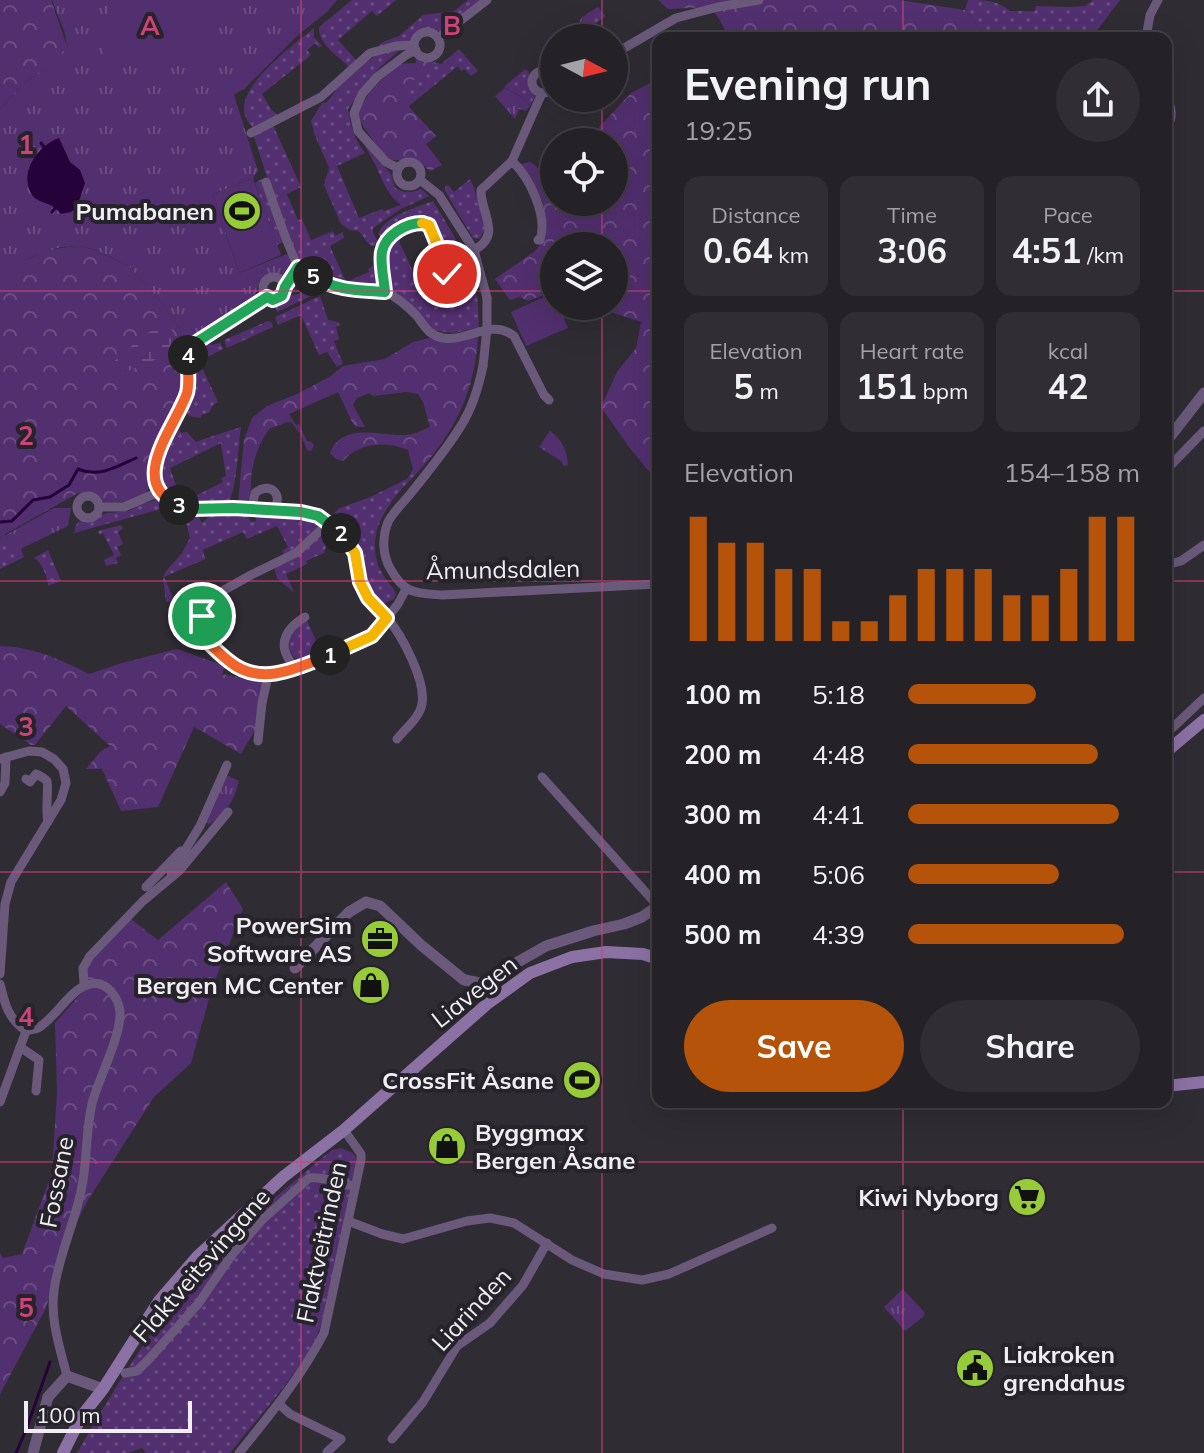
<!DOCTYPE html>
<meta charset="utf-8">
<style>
:root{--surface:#242127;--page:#302e33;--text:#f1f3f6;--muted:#a3a3a7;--line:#413e44;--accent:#b45309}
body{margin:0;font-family:Mulish,sans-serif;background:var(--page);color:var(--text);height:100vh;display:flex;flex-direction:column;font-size:30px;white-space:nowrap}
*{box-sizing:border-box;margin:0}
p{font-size:26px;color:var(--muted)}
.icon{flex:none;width:44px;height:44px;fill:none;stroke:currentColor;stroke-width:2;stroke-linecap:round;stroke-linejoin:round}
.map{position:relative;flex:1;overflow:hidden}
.sheet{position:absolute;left:652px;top:32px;width:520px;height:1076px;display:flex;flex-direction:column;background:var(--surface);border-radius:16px;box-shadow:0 8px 32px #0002,0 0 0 2px var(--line)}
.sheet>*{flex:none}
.needle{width:52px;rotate:97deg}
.fabs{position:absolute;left:540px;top:24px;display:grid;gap:16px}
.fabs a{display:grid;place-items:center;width:88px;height:88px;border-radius:50%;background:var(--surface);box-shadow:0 8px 32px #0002,0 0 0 2px var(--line);font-size:40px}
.scale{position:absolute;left:24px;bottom:20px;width:168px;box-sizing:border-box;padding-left:8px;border:4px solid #f0eef3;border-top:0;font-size:22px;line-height:28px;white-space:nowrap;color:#f0eef3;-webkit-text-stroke:6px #26232a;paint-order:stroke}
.pin{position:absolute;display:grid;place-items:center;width:68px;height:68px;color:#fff;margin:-34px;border:4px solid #fff;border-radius:50%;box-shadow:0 2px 8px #0007}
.km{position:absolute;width:40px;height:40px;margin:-20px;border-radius:50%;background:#222;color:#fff;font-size:22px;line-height:40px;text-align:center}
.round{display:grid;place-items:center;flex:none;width:84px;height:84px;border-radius:42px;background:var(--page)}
.head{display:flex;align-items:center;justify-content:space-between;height:136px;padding:0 32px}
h1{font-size:44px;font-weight:700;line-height:60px}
.figures{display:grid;grid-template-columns:repeat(3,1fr);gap:12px;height:136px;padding:8px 32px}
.figures div{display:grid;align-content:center;border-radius:16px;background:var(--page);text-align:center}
.figures b{font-size:34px;font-weight:700}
.figures small{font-size:22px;font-weight:400}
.figures p{font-size:22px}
.chart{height:224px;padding:16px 32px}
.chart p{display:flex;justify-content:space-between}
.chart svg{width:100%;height:144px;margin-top:8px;stroke:var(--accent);stroke-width:6}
.cta{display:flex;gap:16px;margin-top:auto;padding:16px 32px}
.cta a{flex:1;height:92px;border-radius:48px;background:var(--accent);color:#fff;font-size:32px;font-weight:700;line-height:92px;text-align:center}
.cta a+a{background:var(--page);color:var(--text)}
ul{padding:0 32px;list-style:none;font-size:26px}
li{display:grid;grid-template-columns:128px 96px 1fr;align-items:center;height:60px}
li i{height:20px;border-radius:10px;background:var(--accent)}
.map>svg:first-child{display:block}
.grass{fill:url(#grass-dots)}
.forest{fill:url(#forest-crowns)}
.wetland{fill:url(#wetland-marsh)}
.park{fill:url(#park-tufts)}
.pitch{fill:#522f6f}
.water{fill:#25033a}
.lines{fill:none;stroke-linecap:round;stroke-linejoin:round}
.stream{stroke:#25033a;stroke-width:3}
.minor{stroke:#6a597b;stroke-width:9}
.tertiary{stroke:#6a597b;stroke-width:11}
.secondary{stroke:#8c71a5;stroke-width:12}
.minor-bridge{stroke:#6a597b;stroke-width:9}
.split-1-casing{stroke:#fff;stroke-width:16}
.split-2-casing{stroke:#fff;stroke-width:16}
.split-3-casing{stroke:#fff;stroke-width:16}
.split-4-casing{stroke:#fff;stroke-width:16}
.split-5-casing{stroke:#fff;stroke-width:16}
.split-6-casing{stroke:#fff;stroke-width:16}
.split-7-casing{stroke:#fff;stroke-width:16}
.split-1{stroke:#f0652b;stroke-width:10}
.split-2{stroke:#f5b400;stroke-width:10}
.split-3{stroke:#22a559;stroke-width:10}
.split-4{stroke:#f0652b;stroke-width:10}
.split-5{stroke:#22a559;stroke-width:10}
.split-6{stroke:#22a559;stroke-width:10}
.split-7{stroke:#f5b400;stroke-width:10}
.grid{fill:none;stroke:#cb4379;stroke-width:2;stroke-opacity:0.55}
.labels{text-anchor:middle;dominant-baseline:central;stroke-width:8;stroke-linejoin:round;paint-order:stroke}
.poi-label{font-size:24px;font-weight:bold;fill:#f0eef3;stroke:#26232a;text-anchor:end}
.street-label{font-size:24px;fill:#f0eef3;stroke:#26232a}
.grid-label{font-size:26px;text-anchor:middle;font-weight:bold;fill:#cb4379;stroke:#26232a;stroke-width:8;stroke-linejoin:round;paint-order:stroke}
</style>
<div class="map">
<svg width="1204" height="1453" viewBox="0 0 1204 1453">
<defs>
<pattern id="grass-dots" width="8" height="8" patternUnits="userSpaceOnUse" patternTransform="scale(2)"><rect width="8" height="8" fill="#522f6f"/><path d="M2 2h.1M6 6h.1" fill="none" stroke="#6b4d84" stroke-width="1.8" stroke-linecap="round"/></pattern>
<pattern id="forest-crowns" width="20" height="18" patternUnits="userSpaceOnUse" patternTransform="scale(2)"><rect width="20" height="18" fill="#522f6f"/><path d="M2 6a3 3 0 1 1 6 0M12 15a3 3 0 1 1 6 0" fill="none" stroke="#6b4d84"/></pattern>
<pattern id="wetland-marsh" width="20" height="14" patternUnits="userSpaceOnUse" patternTransform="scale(2)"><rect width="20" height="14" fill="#522f6f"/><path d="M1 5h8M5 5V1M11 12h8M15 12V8" fill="none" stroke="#6b4d84"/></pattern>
<pattern id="park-tufts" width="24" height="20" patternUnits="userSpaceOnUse" patternTransform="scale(2)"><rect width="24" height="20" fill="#522f6f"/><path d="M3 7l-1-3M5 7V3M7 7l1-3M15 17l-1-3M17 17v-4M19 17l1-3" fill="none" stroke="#6b4d84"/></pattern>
</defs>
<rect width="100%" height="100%" fill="#302c34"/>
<g class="grass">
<path d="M352,0H396L377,16L372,11L338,40L357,61L349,67C337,55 318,44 319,27Z"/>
<polygon points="468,0 483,0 441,32 429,29 415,32 410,41 378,47 383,42 399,36 423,15 454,11"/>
<path d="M968,0C985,0 997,0 1010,11H1035L1036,6L1068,7L1085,6L1093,0H1120L1091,38H983L980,30L965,10Z"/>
<polygon points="598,7 605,16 591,28 592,33 596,38 567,38 577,30 581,18"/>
<path d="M314,28V37L322,46L319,47L315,43L307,50L311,55L262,94C267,101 270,112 280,116L254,128C217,98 293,46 314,28Z"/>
<path d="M401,49L378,69L348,109C351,126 354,139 365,153L337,166L359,218L382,209L384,211L401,205C386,193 383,181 375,164C371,156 365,147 362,141L391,174L395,188C404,193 411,193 421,189L429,196L401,209L373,228V232L380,246C364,247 369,240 358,231L349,230L341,224L324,185L329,168L314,133L311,121L322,103H326L335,92L334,89C356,71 371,51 401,49Z"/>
<polygon points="459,49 478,71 471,76 465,69 461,71 458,66 409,106 403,87 437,63 441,64"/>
<polygon points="525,69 529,72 528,86 535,96 530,106 524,98 504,87"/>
<polygon points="273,125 301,187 287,194 298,220 302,219 311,240 333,231 335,236 343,232 344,238 330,246 346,282 369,272 368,269 375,264 374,259 376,256 385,292 324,282 299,262 274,199 254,137 255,134"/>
<polygon points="262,179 286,241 277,245 255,183"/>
<polygon points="470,179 474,188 486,228 479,239 473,238 445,191 445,186 448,185 454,192"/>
<path d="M433,201C450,229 469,257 476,291C479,303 478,316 479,328L453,333L431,330L389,289L385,254L390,242L404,229L426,227L402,237L399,241L422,291L444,282L448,289L455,283L430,222C408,216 401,227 385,240L378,234C385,216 415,208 433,201Z"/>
<polygon points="311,279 326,289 277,312 275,305 290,295 299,294"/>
<polygon points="320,296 328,320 338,322 340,325 336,327 339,339 334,341 343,364 337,367 327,352 319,355 301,315 278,325 275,317"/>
<polygon points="268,321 272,323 273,327 227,348 224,340"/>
<path d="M203,343L212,345L220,343L223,349L199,361L218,402L213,405L209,413L203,414L200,418L189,416L186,412L182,413L179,430L182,433L187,432L196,442C211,436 226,432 241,427C238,447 237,491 227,506L187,505L181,503L223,482L221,478L226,476L221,443L170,468L178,491L183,490L185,494L173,500C132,469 183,426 190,393C194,372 182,357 203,343Z"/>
<path d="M413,469L417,473C394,496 367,526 377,561C380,574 389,582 396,593L394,599L383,604C361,594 349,549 339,527L335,522V512L340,508L368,498L401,482L408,478Z"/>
<polygon points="159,499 169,505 168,507 74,533 76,525 79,521 108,513 129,511 138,505"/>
<path d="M217,515H248L251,522L256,521V518C277,516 302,513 319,527L290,554L285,557L282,551L288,547L277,526L247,539L243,532L203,550L205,559L164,577L175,602H166L163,577L166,571L182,553L190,538L186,522L198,516L202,523L210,516Z"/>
<polygon points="121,525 123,529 118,532 123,544 117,547 121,555 116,558 118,563 106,566 104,560 114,555 103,533 100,535 98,531"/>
<polygon points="325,528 331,532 324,553 306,561 307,564 286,574 294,592 292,591 277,578 274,567"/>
<polygon points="3,535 6,535 14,551 21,549 24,557 0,569 0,537"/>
<path d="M48,550L61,581L48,586C47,576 42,562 34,558Z"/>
<path d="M307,621L318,645L326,642L327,645L323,653L302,661C290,657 289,650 289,638L299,625Z"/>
<path d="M341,1148L353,1153L357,1161C349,1193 342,1224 336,1257C331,1284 326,1321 312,1346C290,1384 257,1418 230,1453H146L142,1448L128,1453H77C115,1387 154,1323 205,1266C243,1223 288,1186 332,1150Z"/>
</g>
<g class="forest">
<path d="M0,0H51L68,49L63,51C57,66 41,70 28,80C18,89 9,99 0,109Z"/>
<path d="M658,0H899L965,10L980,30L983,38H728C714,0 707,8 668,9Z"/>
<path d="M416,57L437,63L404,87L410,108L436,136L426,144L442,165L430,171C405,148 412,164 386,159L363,126L358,115C366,91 381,81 398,64L416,63Z"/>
<polygon points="658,79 658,509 651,474 629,447 601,407 617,372 636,348 641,322 605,310 577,320 569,306 614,306 614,246 554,246 554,291 528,301 520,297 510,300 495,279 535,251 546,237 543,202 520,164 531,162 552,181 554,180 554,202 614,202 614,142 585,142 631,93"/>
<path d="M79,246L95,250L129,266L170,312L189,347L183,354L182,397L160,440L151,463L150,486L146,493L134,501L106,503L91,495L78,493L0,537V268C12,266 21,261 32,257C48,250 62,247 79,246Z"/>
<path d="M478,336C475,392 455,432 417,473L413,469L408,450C387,441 359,442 343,461L336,459L330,453C344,418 388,440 412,434C418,433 424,429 430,427L423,402L418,394L406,392L373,396L369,393L357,398L353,405L365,427H358L353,424L338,392L289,414L296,425L299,424L307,441L312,442L314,446L311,451L307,450L301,435L291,422C283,422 278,427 270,428C262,439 256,452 253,466C249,480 254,493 245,505L238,503L244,440L252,418L267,406L297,394L331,376L343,366L385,359L413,342L429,338L441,341Z"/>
<path d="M0,646C31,646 62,660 89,674L122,663L177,649L225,666L222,674L263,682L259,723L241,754L194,727L158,807L121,811L102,769H86L100,752L110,746L66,706L35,745H31L0,724Z"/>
<polygon points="226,882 243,909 212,988 191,1063 154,1097 88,1200 63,1249 46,1308 0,1394 0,1253 3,1258 22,1254 52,1172 57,1092 55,1023 85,989 85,960 127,916 158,940"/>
</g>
<polygon class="wetland" points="168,322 180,349 114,377 101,373 145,334"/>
<g class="park">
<path d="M52,0H337L328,11L297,36L245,88L234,95L258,171L253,178L213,194L239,273L287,254L291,256C294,265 290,273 286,281L274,274L265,276L260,281L253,301L189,347L170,312L129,266L96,250L79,246L61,247L31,257L13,266L0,268V109C9,99 18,89 28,80C41,70 56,66 63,51L67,49L65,33Z"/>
<polygon points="505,88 524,98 530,106 526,111 519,109 515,119 495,96"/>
<path d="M550,431C562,439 567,451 568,465L564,466L561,461L539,447Z"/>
<polygon points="54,508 71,508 68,526 14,552 6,535"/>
<path d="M226,775L239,781C233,802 228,811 210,824L205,823Z"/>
<polygon points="903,1289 925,1313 923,1317 905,1331 884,1307"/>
</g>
<g class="pitch">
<polygon points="109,0 218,0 212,67 104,58"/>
<polygon points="253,178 281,255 239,273 213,194"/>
<polygon points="553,293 554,306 559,306 568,328 526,346 511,312"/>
</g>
<path class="water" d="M59,138L70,162L80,170L85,183L77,207L71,212L61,214C59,212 55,207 52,206C45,202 34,201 31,193C19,171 39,145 59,138Z"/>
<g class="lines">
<g class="stream">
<polyline points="41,143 44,147"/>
<polyline points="52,212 55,208"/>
<path d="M0,522L12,521L33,500L50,497L69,485L78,469C99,478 116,467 136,458"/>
<polyline points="16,1453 26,1430 50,1362"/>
</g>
<g class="minor">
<circle cx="427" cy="45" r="13"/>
<polyline points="438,38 487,0"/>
<polyline points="1146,38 1150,15 1158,0"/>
<polyline points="614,54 676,18 718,7 759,0"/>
<circle cx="543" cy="82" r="11"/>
<path d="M1166,97C1172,108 1174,117 1166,128"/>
<polyline points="251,133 321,97 370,53 396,46 414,45"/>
<path d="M512,161C530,178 548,216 540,240H538"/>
<circle cx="409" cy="174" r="12"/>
<polyline points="398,168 386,162 358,131 354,113 362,94 377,77 406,55 416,50"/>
<polyline points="420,180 439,195 474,250"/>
<path d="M266,182C271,196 292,261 300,268C309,277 326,285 338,288C353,291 373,287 387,293C397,297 408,307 416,315C425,326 428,335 443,338C468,342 491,318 514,336L544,395L549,400"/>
<circle cx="274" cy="288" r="11"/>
<path d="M385,292L382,250C391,232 409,219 429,225L441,254L447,274"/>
<polyline points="267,297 189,347 188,389 158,452 155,468 154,481 162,493 175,504 191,509 233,508 301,512 318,516 328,522 343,534 355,553 360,582 368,598 387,618 398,604 406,589"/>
<path d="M487,298L474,250C503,235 480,212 481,190L512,161L542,93"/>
<path d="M483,366C478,389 472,409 459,429C445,451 428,472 411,493C404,502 393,512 388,522C382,537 382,555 391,570C405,594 415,593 442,595L658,584"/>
<polyline points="1166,470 1204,431"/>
<circle cx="88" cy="507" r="11"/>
<polyline points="99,507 124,507 152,495 162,493"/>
<path d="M256,509L253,502L255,493C270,481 284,494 274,510"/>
<polyline points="1166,565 1181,561 1204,545"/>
<polyline points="192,608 251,575 296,553 322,529"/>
<circle cx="190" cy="621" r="13"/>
<path d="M198,632L232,664L251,673L268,676L288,671L342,651L372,636L387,618C402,635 426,681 422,704C420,717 405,729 397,739"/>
<path d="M296,668C276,648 283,630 305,617"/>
<polyline points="1166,734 1204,698"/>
<polyline points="258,741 262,703 268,676"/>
<polyline points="0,759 29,751 42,752 54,759 63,769 66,783 61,800 11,882 5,904 0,974"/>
<polyline points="542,777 658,906"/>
<path d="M26,779L30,782L36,774C39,775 45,779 47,781C49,785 45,811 48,822"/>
<polyline points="0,792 5,783 6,757"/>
<polyline points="171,873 200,826 227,765"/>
<polyline points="146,887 181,851"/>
<path d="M0,984C5,1005 8,1018 26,1031C29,1030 36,1029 38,1028C58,1017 75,978 100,984C112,988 119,1001 120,1012C121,1036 100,1076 93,1100C85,1129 88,1161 81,1191C74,1225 58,1257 54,1291C50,1320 60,1348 67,1376"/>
<polyline points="84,984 83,968 90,956 143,901 179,871 228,812"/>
<polyline points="20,1047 39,1060 36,1091"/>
<polyline points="0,1102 26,1031"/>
<polyline points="348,1221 382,1234 403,1239 467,1221 490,1218 514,1223 572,1260 604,1274 642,1280 669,1274 772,1228"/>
<path d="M125,1373L137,1371L149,1359L198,1304L231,1256L262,1220L309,1178C324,1176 339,1184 354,1186"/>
<polyline points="279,1404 290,1414 341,1439 327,1452"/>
<polyline points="392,1439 423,1402 457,1346 490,1323 523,1285 547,1243"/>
<path d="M239,1453C270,1415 301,1377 324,1333L361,1160V1154L344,1130"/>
</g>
<g class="tertiary">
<polyline points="1166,442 1204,393"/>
<polyline points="295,968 349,912 366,902 380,906 421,945 464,980 481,983 546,946 593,931 624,924 642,917 658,906"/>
<polyline points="33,1453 48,1397 67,1376 103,1389"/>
</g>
<g class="secondary">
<polyline points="1166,752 1204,720"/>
<polyline points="1166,1086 1204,1082"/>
<polyline points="63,1453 81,1417 103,1389 159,1301 197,1257 283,1177 344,1130 487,1004 530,973 572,957 606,952 643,954 658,959"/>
</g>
<polyline class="minor-bridge" points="483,366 487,329 487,298"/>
</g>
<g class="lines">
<g class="split-1-casing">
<path id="split-1" d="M202,616L203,625L198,632C208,642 218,653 230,662C261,687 298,668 330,655"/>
</g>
<g class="split-2-casing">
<polyline id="split-2" points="330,655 372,636 387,618 368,598 360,582 355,553 341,533"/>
</g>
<g class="split-3-casing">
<polyline id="split-3" points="179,505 191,509 233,508 301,512 318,516 341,533"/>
</g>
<g class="split-4-casing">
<path id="split-4" d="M179,505C125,483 176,426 187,393C190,381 187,367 188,355"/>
</g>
<g class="split-5-casing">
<polyline id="split-5" points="188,355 189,347 267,297 273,300 282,296 285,287 298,267 313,276"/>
</g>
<g class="split-6-casing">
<path id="split-6" d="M313,276C337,291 357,290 385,292C384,279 380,264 382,252C385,235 406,223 422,223"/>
</g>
<g class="split-7-casing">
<polyline id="split-7" points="422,223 429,225 441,254 447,274"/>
</g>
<use href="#split-1" class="split-1"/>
<use href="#split-2" class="split-2"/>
<use href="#split-3" class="split-3"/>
<use href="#split-4" class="split-4"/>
<use href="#split-5" class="split-5"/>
<use href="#split-6" class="split-6"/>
<use href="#split-7" class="split-7"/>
</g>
<path class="grid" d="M301,0V1453M602,0V38M903,0V38M602,98V142M602,202V246M0,291H554M614,291H658M1166,291H1204M602,306V1453M0,581H658M1166,581H1204M0,872H658M1166,872H1204M903,1102V1453M0,1162H1204"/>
<defs>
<g id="stadium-disc" transform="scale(2)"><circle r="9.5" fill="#97cc38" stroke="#26232a"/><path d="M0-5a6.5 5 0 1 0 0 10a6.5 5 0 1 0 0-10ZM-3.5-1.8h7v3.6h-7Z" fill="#111"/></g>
<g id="office-disc" transform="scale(2)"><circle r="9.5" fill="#97cc38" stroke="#26232a"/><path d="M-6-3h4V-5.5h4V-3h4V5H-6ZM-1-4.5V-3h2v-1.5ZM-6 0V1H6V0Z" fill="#111"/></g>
<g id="shop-disc" transform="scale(2)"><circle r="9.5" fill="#97cc38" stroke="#26232a"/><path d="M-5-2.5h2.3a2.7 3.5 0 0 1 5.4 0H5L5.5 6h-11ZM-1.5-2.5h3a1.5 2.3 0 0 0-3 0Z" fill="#111"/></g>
<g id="supermarket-disc" transform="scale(2)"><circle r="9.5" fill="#97cc38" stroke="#26232a"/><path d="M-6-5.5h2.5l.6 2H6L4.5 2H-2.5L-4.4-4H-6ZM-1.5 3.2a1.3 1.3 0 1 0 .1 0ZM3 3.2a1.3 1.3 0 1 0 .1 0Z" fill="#111"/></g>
<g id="civic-disc" transform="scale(2)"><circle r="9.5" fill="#97cc38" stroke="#26232a"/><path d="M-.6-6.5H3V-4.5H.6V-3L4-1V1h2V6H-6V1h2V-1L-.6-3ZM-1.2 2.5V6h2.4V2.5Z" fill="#111"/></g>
</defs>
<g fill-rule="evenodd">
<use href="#stadium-disc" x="242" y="211"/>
<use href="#office-disc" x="380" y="939"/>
<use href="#shop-disc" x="371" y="985"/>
<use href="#stadium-disc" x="582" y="1080"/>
<use href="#shop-disc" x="447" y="1146"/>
<use href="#supermarket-disc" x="1027" y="1197"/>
<use href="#civic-disc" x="975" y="1368"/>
</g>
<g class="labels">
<g class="poi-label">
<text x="214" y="211">Pumabanen</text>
<text x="352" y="925">PowerSim<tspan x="352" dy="28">Software AS</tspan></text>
<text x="343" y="985">Bergen MC Center</text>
<text x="554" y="1080">CrossFit Åsane</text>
<text x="475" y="1132" text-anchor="start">Byggmax<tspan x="475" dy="28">Bergen Åsane</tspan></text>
<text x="999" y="1197">Kiwi Nyborg</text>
<text x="1003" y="1354" text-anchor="start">Liakroken<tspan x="1003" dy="28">grendahus</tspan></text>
</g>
<g class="street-label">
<text transform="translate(503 569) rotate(-1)">Åmundsdalen</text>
<text transform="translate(474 991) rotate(-38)">Liavegen</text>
<text transform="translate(56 1182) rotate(-79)">Fossane</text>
<text transform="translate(321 1242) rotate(-78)">Flaktveitrinden</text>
<text transform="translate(201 1265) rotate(-49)">Flaktveitsvingane</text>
<text transform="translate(471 1309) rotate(-47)">Liarinden</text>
</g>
</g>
<g class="grid-label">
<text x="150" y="35">A</text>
<text x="452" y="35">B</text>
<text x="26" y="154">1</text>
<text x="26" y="445">2</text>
<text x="26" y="736">3</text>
<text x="26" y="1026">4</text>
<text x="26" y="1317">5</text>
</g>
</svg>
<div class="fabs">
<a><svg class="needle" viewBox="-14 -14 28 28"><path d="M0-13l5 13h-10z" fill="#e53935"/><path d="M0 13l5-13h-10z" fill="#a3a3a7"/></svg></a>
<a><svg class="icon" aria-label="locate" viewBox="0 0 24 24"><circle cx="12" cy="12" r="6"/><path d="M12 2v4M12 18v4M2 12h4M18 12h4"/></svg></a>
<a><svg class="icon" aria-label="layers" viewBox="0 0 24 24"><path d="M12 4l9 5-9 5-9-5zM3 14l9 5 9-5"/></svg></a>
</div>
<div class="scale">100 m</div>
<div class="pin" style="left:202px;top:616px;background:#1e9e55"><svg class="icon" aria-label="arrive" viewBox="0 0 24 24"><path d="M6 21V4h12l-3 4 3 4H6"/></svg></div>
<div class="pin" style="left:447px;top:274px;background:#d93025"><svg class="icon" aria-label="check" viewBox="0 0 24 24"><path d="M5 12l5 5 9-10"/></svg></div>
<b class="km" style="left:330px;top:655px">1</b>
<b class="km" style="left:341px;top:533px">2</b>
<b class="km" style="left:179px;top:505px">3</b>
<b class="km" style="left:188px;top:355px">4</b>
<b class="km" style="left:313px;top:276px">5</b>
<section class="sheet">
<div class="head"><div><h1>Evening run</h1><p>19:25</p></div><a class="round"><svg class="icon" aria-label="share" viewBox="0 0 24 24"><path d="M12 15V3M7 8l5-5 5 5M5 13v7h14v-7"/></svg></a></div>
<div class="figures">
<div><p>Distance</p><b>0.64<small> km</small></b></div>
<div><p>Time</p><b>3:06</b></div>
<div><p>Pace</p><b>4:51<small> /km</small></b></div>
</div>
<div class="figures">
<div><p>Elevation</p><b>5<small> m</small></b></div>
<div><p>Heart rate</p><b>151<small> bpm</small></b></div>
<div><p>kcal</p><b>42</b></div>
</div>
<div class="chart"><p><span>Elevation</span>154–158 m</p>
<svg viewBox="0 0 160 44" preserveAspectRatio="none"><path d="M5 44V6M15 44V14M25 44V14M35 44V22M45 44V22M55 44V38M65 44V38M75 44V30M85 44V22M95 44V22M105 44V22M115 44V30M125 44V30M135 44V22M145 44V6M155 44V6"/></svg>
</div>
<ul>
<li><b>100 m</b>5:18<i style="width:55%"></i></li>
<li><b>200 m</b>4:48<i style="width:82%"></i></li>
<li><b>300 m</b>4:41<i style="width:91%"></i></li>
<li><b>400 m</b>5:06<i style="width:65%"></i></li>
<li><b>500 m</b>4:39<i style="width:93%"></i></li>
</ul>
<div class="cta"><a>Save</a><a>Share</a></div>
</section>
</div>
